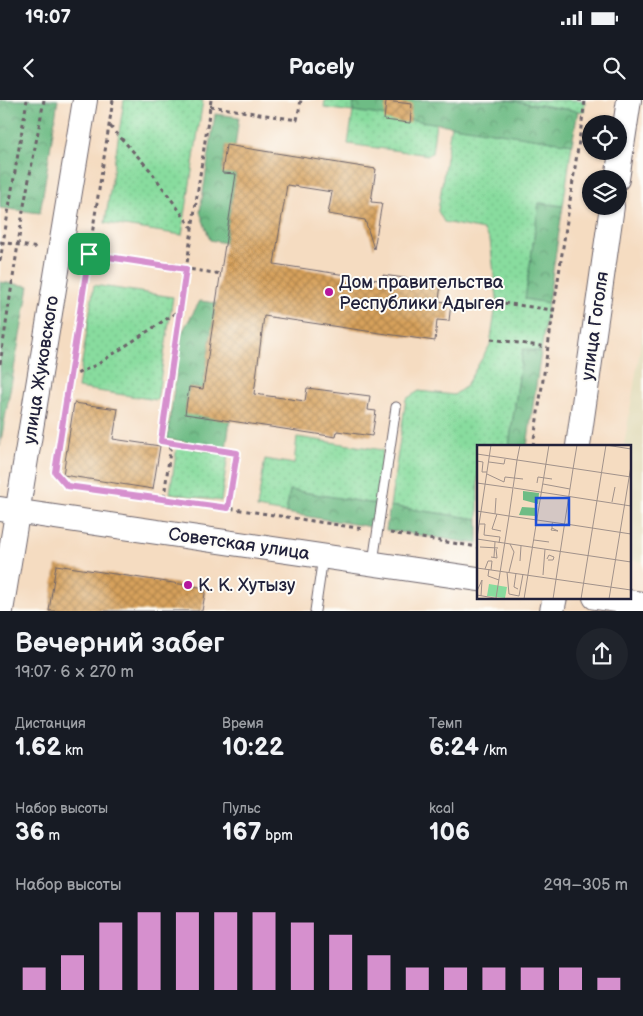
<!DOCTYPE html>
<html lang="ru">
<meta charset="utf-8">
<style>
:root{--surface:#171b24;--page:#20242c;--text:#f1f3f6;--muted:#9ea1a6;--accent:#d690ce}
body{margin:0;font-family:"Balsamiq Sans",sans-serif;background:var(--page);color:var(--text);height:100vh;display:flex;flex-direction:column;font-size:19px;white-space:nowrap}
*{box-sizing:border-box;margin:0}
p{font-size:16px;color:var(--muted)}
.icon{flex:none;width:28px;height:28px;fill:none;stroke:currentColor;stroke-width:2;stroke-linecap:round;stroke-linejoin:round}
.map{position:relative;height:511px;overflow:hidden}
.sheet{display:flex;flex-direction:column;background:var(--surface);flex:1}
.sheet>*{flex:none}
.tools{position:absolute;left:582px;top:15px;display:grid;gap:10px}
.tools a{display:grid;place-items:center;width:45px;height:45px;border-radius:50%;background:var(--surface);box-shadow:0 1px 4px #0004;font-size:25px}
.pin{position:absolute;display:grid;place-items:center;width:42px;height:42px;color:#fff;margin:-21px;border-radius:10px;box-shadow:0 2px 8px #0006}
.round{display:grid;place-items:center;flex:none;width:52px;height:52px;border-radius:26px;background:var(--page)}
.head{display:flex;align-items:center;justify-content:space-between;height:85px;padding:0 15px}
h1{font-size:28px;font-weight:700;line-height:38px}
.metrics{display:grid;grid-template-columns:repeat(3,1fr);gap:8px;height:85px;padding:5px 15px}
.metrics div{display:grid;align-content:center}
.metrics b{font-size:25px;font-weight:700}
.metrics small{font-size:14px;font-weight:400}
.metrics p{font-size:14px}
.chart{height:140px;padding:10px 15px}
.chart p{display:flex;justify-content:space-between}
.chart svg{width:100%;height:90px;margin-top:5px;stroke:var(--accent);stroke-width:6}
.status{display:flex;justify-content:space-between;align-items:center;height:35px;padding:0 25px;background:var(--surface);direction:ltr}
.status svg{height:14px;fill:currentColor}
header{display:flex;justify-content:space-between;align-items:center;height:65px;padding:0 15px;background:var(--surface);font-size:22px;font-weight:700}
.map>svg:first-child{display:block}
.built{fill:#e2dcba}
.grass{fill:url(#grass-dots);stroke:#557f6c}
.forest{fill:url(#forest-crowns);stroke:#486f60}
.building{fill:url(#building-cross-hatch)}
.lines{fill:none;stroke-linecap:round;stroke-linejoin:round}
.lane-casing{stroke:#6c636a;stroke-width:11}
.secondary-casing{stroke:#6c636a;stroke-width:26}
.path{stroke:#6c636a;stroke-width:3;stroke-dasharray:4 4;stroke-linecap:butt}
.lane{stroke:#fff;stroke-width:9}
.secondary{stroke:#fff;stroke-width:24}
.route-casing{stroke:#fff;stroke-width:10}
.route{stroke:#d690ce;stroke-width:6}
.poi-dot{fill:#b5179e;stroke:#fdfcf7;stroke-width:2}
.labels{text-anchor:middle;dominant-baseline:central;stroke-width:4;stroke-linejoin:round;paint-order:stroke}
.poi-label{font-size:18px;fill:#22223b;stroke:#fdfcf7;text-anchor:start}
.street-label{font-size:18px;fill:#22223b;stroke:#fdfcf7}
.inset-road{fill:none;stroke:#a1928b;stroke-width:1}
.view{fill:#1d4ed8;fill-opacity:0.15;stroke:#1d4ed8;stroke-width:2.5}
.inset-edge{fill:none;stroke:#22223b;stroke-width:2.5}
</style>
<div class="status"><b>19:07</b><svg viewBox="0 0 49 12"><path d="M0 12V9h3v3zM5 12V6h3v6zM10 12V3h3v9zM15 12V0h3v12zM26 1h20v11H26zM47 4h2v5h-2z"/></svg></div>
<header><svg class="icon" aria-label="back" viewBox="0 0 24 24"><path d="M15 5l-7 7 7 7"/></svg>Pacely<svg class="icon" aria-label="search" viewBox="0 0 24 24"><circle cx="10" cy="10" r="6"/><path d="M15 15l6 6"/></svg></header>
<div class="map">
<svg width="643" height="511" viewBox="0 0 643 511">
<defs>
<pattern id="grass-dots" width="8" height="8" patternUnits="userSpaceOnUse" patternTransform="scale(1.25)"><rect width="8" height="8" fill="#88dc9e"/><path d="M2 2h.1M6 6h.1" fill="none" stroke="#75bc89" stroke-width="1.8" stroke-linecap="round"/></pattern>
<pattern id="forest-crowns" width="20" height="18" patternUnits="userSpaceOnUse" patternTransform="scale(1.25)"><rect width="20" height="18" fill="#6ebc85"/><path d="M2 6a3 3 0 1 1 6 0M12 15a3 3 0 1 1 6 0" fill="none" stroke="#5a986e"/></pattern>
<pattern id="building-cross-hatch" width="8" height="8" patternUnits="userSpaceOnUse" patternTransform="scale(1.25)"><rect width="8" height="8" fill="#d7a15b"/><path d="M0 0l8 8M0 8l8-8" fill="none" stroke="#ae834c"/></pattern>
</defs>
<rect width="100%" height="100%" fill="#fdfcf7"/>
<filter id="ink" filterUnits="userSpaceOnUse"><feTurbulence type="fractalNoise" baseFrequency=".02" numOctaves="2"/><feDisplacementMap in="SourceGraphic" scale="10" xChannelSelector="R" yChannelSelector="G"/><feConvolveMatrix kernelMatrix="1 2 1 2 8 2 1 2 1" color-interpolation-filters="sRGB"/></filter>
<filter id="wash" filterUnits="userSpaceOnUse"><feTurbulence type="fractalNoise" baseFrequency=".0096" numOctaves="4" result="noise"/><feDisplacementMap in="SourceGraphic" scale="20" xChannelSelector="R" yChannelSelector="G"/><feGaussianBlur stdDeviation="1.12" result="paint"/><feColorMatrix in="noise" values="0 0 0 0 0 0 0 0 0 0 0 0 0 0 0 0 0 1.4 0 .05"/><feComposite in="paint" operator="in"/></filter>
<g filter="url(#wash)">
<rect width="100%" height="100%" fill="#f5dcc1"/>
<polygon class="built" points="643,231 643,462 629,460 629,346 624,346"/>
<g class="grass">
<polygon points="124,0 203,0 182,135 105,123"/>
<polygon points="325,0 354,0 353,11 436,22 432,53 429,55 348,44 353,12 324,8"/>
<polygon points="507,0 578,0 585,1 584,12"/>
<polygon points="451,25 572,44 563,106 539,103 525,199 548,203 541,252 523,249 509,346 478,346 478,419 390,406 406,299 419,291 454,295 465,287 490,245 497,198 490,140 483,130 444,122 438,111"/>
<polygon points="94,185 173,197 157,300 78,288"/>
<polygon points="297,337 383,350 376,404 290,390 286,413 257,408 265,359 294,364"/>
<polygon points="177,346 228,354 221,401 170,393"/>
</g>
<g class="forest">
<polygon points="0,0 58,0 40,113 0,108"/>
<polygon points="354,0 507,0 578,11 572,44 353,11"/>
<polygon points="215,14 239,17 235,47 226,46 222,72 236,74 225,143 210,140 200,112"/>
<polygon points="539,103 563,106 548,203 525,199"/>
<polygon points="0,182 29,186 0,346"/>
<polygon points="200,201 216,203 203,289 189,287 185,313 230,321 226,348 167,339 182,232"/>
<polygon points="523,249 541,252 527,346 509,346"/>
<polygon points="290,390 376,404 372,427 286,413"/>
<polygon points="390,406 478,419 478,444 386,430"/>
</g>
<g id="blocks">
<g class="building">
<polygon points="386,1 412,4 410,23 384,20"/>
<polygon points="226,45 376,69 371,102 382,103 374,149 365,120 328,114 332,92 287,85 274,164 385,181 383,175 441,183 439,201 451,203 449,221 437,220 435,241 264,216 254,294 305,301 307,288 370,296 368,310 376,311 372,336 337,331 336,337 185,314 189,287 203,289 216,203 236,74 222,73"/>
<polygon points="74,303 118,309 113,339 160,346 153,389 63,375"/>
<polygon points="56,465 206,488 202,511 49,511"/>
</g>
</g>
</g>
<g filter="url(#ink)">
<use href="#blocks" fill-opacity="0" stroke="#6c636a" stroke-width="1"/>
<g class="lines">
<g class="lane-casing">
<g id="lane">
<polyline points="373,462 396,307"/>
<polyline points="315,511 323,457"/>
</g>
</g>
<g class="secondary-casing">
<g id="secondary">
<polyline points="617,79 629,0"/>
<polyline points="578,346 612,106"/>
<polyline points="0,409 478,479"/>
<polyline points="595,497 643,504"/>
<polyline points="1,511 85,0"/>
<polyline points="552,511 555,497"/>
</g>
</g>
<g class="path">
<polyline points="113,0 55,372 67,386 164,398 364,429"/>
<polyline points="211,0 161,341 237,353 228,408"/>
<polyline points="210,6 297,20 301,0"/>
<polyline points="110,26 150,70 192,128"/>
<polyline points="0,142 39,148"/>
<polyline points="80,153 221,174"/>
<polyline points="0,161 27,0"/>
<polyline points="496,202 553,210"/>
<polyline points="491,239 547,247"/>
<polyline points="0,264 23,111 44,0"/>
<polyline points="70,277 98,264 180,210"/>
<polyline points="533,346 585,1 578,0"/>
<polyline points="164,398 171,343"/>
<polyline points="390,433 478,447"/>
</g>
<use href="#lane" class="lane"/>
<use href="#secondary" class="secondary"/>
</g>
</g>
<g class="lines" filter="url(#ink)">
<g class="route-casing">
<polygon id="route" points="89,154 186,169 161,341 237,353 228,408 67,386 55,372"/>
</g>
<use href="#route" class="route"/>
</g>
<g class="poi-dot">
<circle cx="329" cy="192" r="5"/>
<circle cx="188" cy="485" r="5"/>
</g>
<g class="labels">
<g class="poi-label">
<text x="339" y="182">Дом правительства<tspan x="339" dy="21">Республики Адыгея</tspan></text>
<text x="198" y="485">К. К. Хутызу</text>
</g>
<g class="street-label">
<text transform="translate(595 226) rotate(-82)">улица Гоголя</text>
<text transform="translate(41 270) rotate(-81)">улица Жуковского</text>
<text transform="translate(239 444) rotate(8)">Советская улица</text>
</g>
</g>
<g transform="translate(477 345)">
<rect width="154" height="154" fill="#f5dcc1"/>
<path d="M46,46L62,48L61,59L46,55ZM45,62L60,63L59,71L42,70Z" fill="#6ebc85"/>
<path d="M12,139L30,142L28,153L10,151Z" fill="#88dc9e"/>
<path class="inset-road" d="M129,0L154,4M0,9L154,32M40,15L43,0M40,15L32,71L88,79M0,16L6,17L5,27H10M12,17L27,19L28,14M96,24L100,0M10,29L27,37M27,37L28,32L46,34M0,38L36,43M60,38L61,32L75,34M66,39L93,44M37,43L154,61M135,57L138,42M0,66L32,71L19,153M18,69L19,53M20,69L15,84L24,86M2,79H8L7,90L23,92L22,98M89,79L154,89M75,83L81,86L74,85L75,83V79L76,77M0,93L14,0M0,94L154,117M57,95L72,97M3,102L21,103M14,112L20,113L19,104M17,112L18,97M70,114L72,110L77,112L76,115H71M43,116L44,101M0,123L154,145M8,124L11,116H15L14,125M12,124L11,131L22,135M30,127L32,149L42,151L46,129M32,127L37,107L33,99M39,128L37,142L41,144M66,130L68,104M0,146L5,135L4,151M0,150L23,154M47,154L72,0M76,154L96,24M104,154L129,0M132,154L154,21"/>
<path class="view" d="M59,53H92V80H59Z"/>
<rect width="154" height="154" class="inset-edge"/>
</g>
</svg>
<div class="tools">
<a><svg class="icon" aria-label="locate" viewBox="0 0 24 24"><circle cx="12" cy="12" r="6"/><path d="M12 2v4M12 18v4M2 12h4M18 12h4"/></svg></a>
<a><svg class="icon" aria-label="layers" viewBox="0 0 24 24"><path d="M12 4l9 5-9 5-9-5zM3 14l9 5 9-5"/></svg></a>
</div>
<div class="pin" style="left:89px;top:154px;background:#1e9e55"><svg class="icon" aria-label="arrive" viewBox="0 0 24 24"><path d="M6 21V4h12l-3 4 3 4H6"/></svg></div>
</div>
<section class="sheet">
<div class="head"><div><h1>Вечерний забег</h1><p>19:07 · 6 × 270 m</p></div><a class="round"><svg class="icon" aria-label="share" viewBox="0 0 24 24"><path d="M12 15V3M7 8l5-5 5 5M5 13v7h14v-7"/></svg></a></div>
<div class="metrics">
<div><p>Дистанция</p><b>1.62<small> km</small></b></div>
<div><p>Время</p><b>10:22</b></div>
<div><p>Темп</p><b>6:24<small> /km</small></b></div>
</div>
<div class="metrics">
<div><p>Набор высоты</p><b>36<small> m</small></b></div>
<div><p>Пульс</p><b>167<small> bpm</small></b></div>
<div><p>kcal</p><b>106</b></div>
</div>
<div class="chart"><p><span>Набор высоты</span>299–305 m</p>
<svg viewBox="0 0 160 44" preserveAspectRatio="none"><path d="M5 44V33M15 44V27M25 44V11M35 44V6M45 44V6M55 44V6M65 44V6M75 44V11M85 44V17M95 44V27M105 44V33M115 44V33M125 44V33M135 44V33M145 44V33M155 44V38"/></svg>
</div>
</section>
